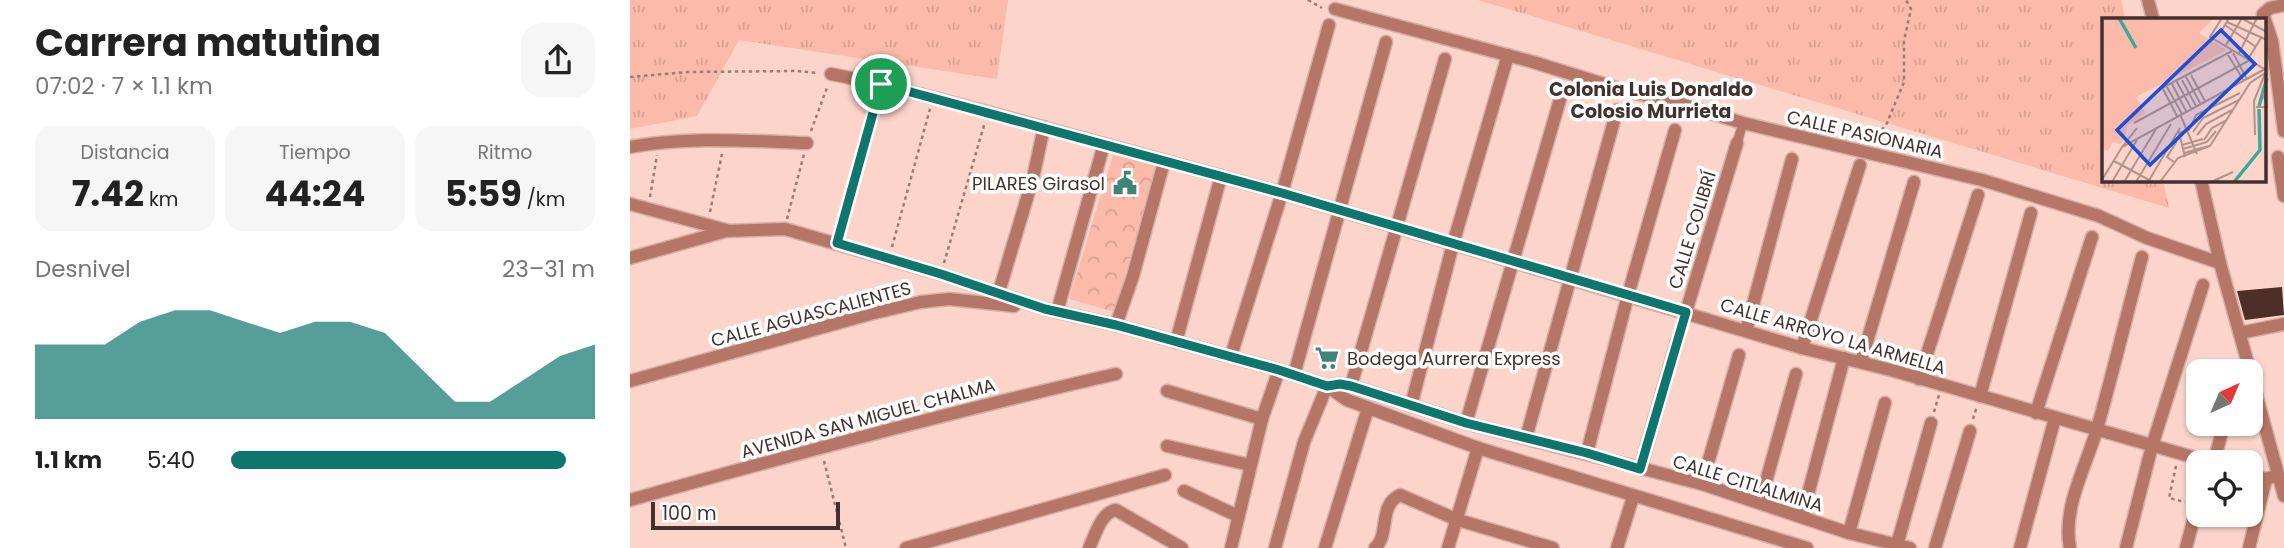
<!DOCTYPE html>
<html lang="es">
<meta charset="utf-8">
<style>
:root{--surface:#fff;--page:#f6f6f6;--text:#222;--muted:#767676;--accent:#0f766e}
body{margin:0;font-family:Poppins,sans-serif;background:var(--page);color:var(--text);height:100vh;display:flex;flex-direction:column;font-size:26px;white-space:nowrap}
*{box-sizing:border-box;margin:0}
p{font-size:23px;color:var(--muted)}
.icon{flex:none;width:38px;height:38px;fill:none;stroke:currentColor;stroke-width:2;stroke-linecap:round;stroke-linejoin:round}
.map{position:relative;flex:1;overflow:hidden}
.drawer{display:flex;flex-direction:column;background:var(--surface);width:630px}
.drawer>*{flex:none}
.needle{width:46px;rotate:44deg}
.controls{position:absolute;left:1556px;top:359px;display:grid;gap:14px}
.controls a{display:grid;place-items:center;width:77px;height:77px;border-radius:14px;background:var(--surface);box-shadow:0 2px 5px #0004;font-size:35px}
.scale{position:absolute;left:21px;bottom:18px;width:189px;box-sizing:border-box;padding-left:7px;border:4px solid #42322e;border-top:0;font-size:19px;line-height:24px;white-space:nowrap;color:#42322e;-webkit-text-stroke:5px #fff;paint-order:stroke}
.pin{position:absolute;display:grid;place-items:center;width:60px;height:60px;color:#fff;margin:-30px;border:4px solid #fff;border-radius:50%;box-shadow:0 2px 7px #0007}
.round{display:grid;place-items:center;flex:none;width:74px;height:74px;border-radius:21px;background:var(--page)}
.overview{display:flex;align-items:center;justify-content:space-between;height:119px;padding:0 35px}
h1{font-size:38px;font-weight:700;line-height:52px}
.stats{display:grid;grid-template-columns:repeat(3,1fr);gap:10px;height:119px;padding:7px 35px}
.stats div{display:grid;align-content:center;border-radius:18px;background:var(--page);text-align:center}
.stats b{font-size:35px;font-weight:700}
.stats small{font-size:19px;font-weight:400}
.stats p{font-size:19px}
.chart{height:196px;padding:14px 35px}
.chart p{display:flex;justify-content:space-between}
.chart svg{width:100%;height:126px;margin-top:7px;fill:var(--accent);opacity:.7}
ul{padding:0 35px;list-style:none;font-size:23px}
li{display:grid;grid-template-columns:112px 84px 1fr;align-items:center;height:52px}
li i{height:18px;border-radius:9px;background:var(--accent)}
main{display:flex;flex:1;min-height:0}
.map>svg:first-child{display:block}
.grass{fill:url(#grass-tufts)}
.park{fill:url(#park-crowns)}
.building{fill:#4e2f27}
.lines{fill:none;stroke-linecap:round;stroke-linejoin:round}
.pedestrian-casing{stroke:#d4b0a8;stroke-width:11}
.minor-casing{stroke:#d4b0a8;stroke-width:15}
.path{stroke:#997d76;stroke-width:2.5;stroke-dasharray:3.5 3.5;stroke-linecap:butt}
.pedestrian{stroke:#b57667;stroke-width:9}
.minor{stroke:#b57667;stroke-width:12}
.route-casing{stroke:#fff;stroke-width:14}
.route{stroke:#0f766e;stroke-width:9}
.labels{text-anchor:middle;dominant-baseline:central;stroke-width:7;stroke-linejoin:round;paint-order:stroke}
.street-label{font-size:18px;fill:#42322e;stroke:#fff}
.poi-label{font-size:18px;fill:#42322e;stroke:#fff;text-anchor:end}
.neighbourhood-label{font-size:19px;font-weight:bold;fill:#42322e;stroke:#fff}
.inset-river{fill:none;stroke:#3ca99b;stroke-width:3.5}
.inset-road{fill:none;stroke:#b2938c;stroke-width:2}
.view{fill:#1d4ed8;fill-opacity:0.15;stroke:#1d4ed8;stroke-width:3.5}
.inset-edge{fill:none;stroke:#42322e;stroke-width:3.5}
</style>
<main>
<section class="drawer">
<div class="overview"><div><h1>Carrera matutina</h1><p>07:02 · 7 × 1.1 km</p></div><a class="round"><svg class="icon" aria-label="share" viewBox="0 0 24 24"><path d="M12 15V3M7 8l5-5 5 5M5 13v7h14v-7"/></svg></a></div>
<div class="stats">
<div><p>Distancia</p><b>7.42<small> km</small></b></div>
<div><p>Tiempo</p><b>44:24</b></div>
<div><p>Ritmo</p><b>5:59<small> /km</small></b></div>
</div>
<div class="chart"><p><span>Desnivel</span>23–31 m</p>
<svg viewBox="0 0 160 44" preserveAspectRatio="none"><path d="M0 44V18L10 18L20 18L30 10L40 6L50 6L60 10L70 14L80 10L90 10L100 14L110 26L120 38L130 38L140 30L150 22L160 18V44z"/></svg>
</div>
<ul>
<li><b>1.1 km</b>5:40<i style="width:92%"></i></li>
</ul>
</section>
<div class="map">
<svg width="1654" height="548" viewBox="0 0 1654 548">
<defs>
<pattern id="grass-tufts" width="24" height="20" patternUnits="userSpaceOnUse" patternTransform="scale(1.75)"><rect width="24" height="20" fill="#fbbaaa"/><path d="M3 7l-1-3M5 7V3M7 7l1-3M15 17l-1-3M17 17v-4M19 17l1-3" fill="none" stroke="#d8a093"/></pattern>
<pattern id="park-crowns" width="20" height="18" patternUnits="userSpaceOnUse" patternTransform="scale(1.75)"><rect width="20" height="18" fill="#fbbaaa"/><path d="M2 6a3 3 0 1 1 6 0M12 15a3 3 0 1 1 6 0" fill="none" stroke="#d8a093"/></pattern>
</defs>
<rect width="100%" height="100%" fill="#fdd4ca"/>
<g class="grass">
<polygon points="0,0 378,0 367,79 109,40 67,116 0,129"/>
<polygon points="848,0 1491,0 1495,19 1474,19 1474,180 1533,180 1539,208"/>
</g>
<polygon class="park" points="484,152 526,164 485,312 439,299"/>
<polygon class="building" points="1652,287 1654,315 1615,320 1607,291"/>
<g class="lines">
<g class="pedestrian-casing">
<polyline id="pedestrian" points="1107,143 1113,123"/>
</g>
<g class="minor-casing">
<g id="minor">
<polyline points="1518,0 1523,19"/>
<polyline points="1654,5 1640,8 1633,14 1642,41 1654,131"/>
<polyline points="705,9 903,62 993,90 1051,104 1113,123 1352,180 1469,216 1517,238 1590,263"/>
<polyline points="201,74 251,84 357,112 652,193 1172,348 1261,370 1580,462"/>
<path d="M0,147C58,136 118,141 177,143"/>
<polyline points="1648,157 1654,196"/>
<polyline points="1571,180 1590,263 1620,371"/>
<polyline points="0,204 96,230"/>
<polyline points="0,258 96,231 155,229 311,274 415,309 486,325 649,370 697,386 711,384 721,386 836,423 1072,484 1219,533 1280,548"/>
<polyline points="368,295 403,178 414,127"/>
<polyline points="427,312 474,144"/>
<polyline points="1056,312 1107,143"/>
<polyline points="486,325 503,276 534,162"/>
<polyline points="1116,331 1162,159"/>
<polyline points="1610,333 1654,324"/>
<polyline points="546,342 591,176"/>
<polyline points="1172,348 1230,165"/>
<polyline points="601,356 652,193 699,25"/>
<polyline points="1231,362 1284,182"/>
<polyline points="1620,372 1654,496"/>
<polyline points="664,375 756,42"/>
<polyline points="1289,379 1348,195"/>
<polyline points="0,381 240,314 291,302 319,299 384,306"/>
<polyline points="721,386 815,59"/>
<polyline points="537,391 632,419"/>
<polyline points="1350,396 1401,213"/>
<polyline points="781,406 823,244 878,55"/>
<polyline points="1406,413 1462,237"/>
<polyline points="836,423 931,96"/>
<polyline points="896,438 987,110"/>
<polyline points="537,446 620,465"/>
<polyline points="957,453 998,295 1045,130"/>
<polyline points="1584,462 1594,424"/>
<polyline points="1010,469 1047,341"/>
<polyline points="1620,475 1636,479 1642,477"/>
<polyline points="1072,484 1109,355"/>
<polyline points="554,491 608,516"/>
<path d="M0,500C161,455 323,411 486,374"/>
<polyline points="1130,503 1166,374"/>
<polyline points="1172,517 1214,358"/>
<polyline points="1219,533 1255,403"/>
<polyline points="1267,545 1301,423"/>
<polyline points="276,548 535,475"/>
<path d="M459,548C465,536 471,512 486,510L552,548"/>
<polyline points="601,548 632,419 649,370"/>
<polyline points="645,548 674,442 697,386 717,400 848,448 1177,548"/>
<polyline points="695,548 738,408"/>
<path d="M745,548C760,535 748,505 770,495L828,520L923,548"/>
<polyline points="818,548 848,448"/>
<polyline points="987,548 1003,497"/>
<polyline points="1305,548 1340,431"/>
<polyline points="1390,548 1425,418"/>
<path d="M1440,548C1432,508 1456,467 1467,429C1483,372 1497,314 1512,257"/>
<polyline points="1496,548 1522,446 1573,285"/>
<polyline points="1556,548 1567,506"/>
<polyline points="1619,548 1636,479"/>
</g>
</g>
<g class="path">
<polyline points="678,0 692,8"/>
<polyline points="0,77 58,72 167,71 188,73"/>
<polyline points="181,131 198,85"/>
<polyline points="1243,141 1257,123 1274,82 1274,41 1281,9 1276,0"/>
<polyline points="20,197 27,155"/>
<polyline points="80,212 92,154"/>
<polyline points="157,219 174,154"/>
<polyline points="210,233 248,94"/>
<polyline points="262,247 300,109"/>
<polyline points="314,263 355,122"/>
<polyline points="1304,412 1309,395"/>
<polyline points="1343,419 1347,406"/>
<polyline points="194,461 216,548"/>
<polyline points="1546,466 1539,498 1555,502"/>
</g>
<use href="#pedestrian" class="pedestrian"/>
<use href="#minor" class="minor"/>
</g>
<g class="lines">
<g class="route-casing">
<polygon id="route" points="251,84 652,193 1056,312 1010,469 957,453 836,423 721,386 710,384 697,386 649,370 486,325 415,309 311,274 207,243"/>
</g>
<use href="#route" class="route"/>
</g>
<defs>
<g id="civic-bare" transform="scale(1.89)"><path d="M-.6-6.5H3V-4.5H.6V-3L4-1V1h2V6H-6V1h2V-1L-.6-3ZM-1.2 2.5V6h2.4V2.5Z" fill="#3f8479" stroke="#fff" stroke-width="2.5" paint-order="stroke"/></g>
<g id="supermarket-bare" transform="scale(1.89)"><path d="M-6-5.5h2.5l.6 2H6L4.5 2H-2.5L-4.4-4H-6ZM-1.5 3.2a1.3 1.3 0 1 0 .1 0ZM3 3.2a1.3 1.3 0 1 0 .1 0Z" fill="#3f8479" stroke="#fff" stroke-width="2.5" paint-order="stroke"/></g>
</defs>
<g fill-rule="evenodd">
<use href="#civic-bare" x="495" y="183"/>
<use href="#supermarket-bare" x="697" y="358"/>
</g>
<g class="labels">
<g class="street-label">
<text transform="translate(1235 134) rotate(13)">CALLE PASIONARIA</text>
<text transform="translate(1062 230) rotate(-73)">CALLE COLIBRÍ</text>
<text transform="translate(181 314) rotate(-15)">CALLE AGUASCALIENTES</text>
<text transform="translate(1203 336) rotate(16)">CALLE ARROYO LA ARMELLA</text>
<text transform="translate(238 418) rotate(-15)">AVENIDA SAN MIGUEL CHALMA</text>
<text transform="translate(1118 483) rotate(17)">CALLE CITLALMINA</text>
</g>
<g class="poi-label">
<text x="475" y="183">PILARES Girasol</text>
<text x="717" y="358" text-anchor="start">Bodega Aurrera Express</text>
</g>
<g class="neighbourhood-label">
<text x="1021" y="89">Colonia Luis Donaldo<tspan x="1021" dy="22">Colosio Murrieta</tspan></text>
</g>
</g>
<g transform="translate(1472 18)">
<rect width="164" height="164" fill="#fdd4ca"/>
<path d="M0,0H112L97,15L125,32L34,79L43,95L25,108L23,121L18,126L11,124L6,133L0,131Z" fill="#fbbaaa"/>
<path d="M0,0H73L0,74Z" fill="#fbbaaa"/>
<path class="inset-river" d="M17,0L34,30M157,88L165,60M132,164L158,132L157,91"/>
<path class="inset-road" d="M120,0L108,19L164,52M127,0L119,14L129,21M141,1L165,14M125,4L165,22M123,7L154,29M124,27L140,0M131,35L145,61M137,35L155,0M126,37L142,63M146,41L159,20M89,57L103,83M84,59L98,85M74,62L89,90M80,62L94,88M70,66L84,93M65,69L80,96M60,70L130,33M61,71L75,98M154,89H165L161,75M78,96L95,136M32,105L148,42M91,114L101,100L137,82M95,117L104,106L130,92M153,117L152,83L163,56M102,122L110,110L125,102M80,127L101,121M20,129L35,110M81,131L105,124L114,113M82,135L107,128M83,139L77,115L87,112L94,97L138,75M12,143L51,164M72,144L65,139L75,123M0,162L20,129L163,51M10,164L35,122M22,164L54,111M34,164L69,106M46,164L78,110M58,164L76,140L108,128L148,65L163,55M109,164L131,154"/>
<path class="view" d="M119,12L153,46L48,147L15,112Z"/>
<rect width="164" height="164" class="inset-edge"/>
</g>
</svg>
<div class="controls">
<a><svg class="needle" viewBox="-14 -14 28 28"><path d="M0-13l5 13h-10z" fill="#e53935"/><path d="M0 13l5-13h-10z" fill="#767676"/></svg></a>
<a><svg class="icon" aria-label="locate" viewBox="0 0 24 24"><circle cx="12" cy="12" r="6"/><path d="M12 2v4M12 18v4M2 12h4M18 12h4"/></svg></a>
</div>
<div class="scale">100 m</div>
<div class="pin" style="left:251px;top:84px;background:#1e9e55"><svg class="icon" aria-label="arrive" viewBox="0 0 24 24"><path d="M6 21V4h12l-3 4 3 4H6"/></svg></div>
</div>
</main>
